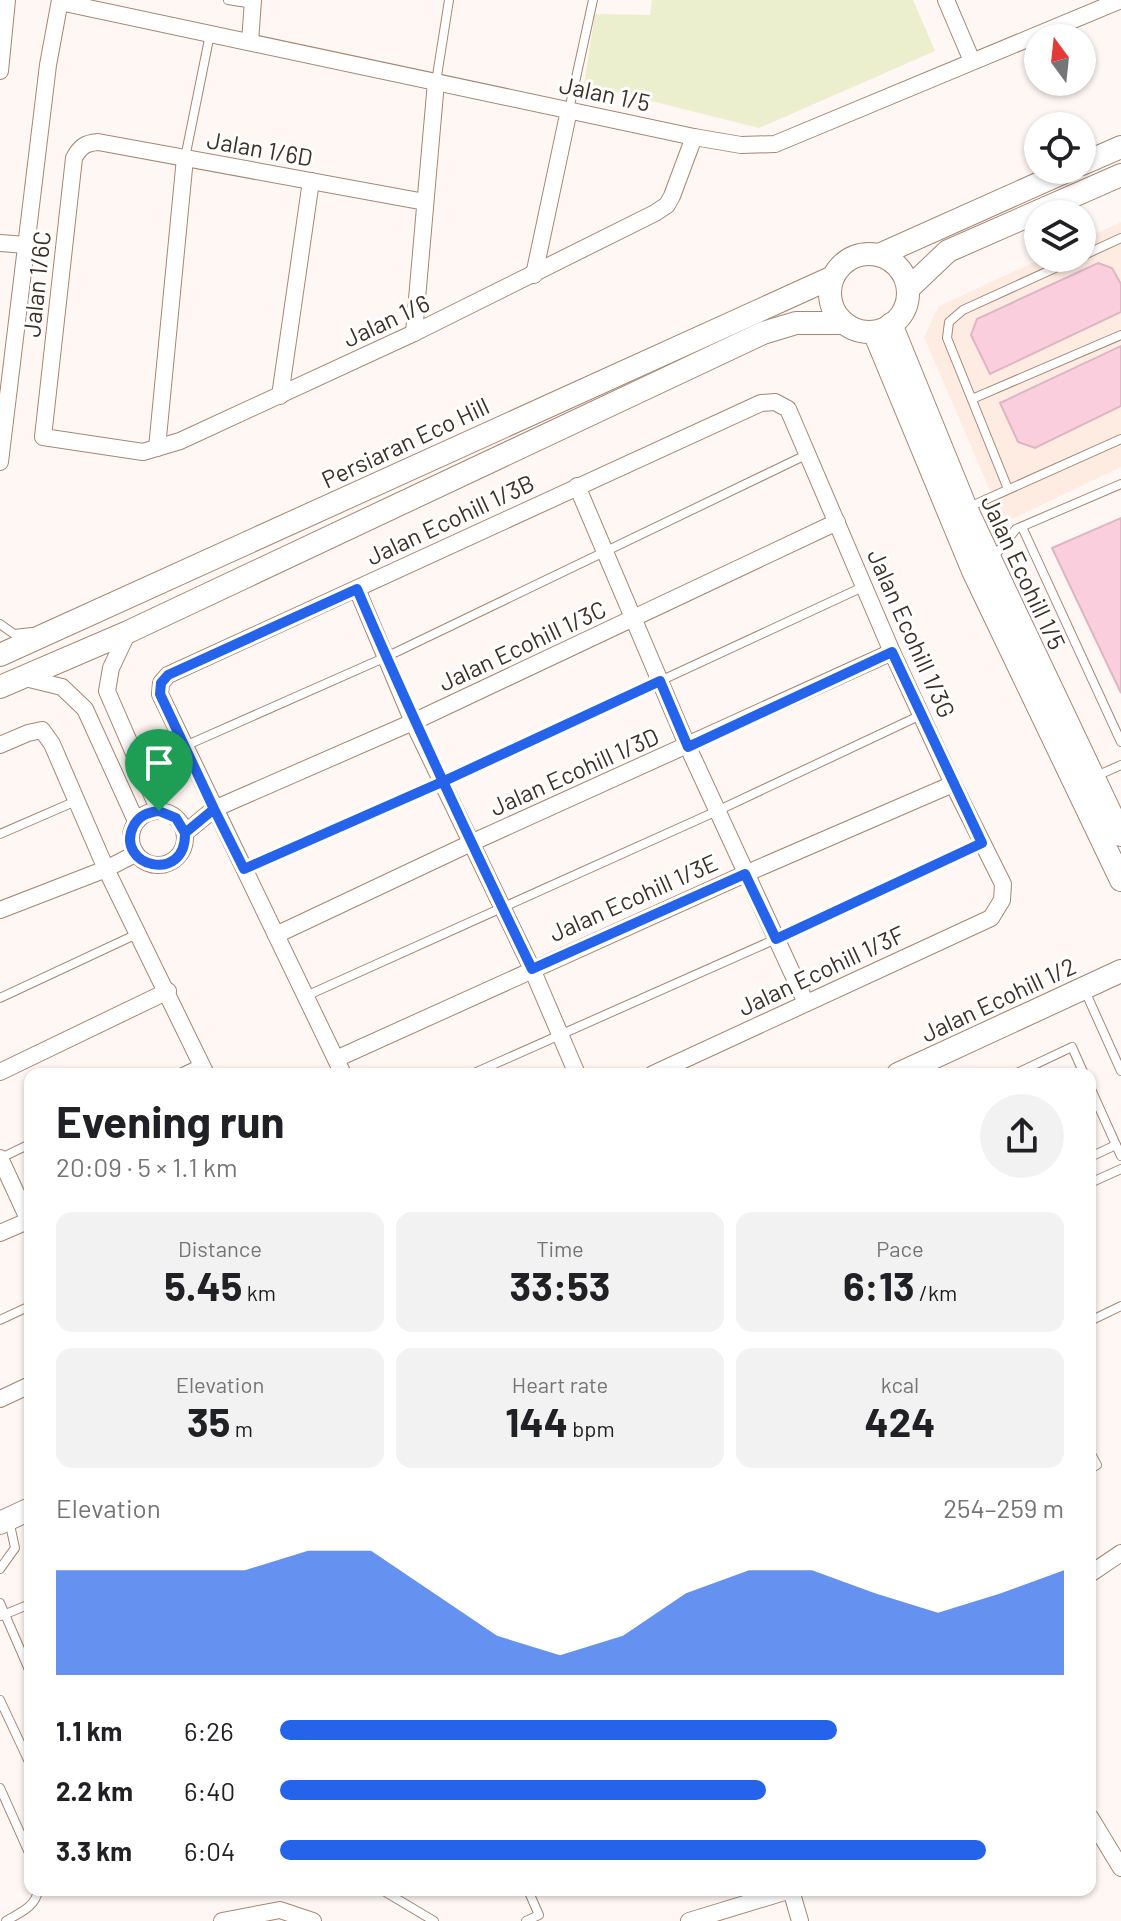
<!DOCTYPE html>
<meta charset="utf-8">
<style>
:root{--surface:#fff;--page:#f2f2f2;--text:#202124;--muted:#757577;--accent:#2563eb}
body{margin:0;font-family:Barlow,sans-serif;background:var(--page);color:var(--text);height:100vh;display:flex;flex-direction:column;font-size:30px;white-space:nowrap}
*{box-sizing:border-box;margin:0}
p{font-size:26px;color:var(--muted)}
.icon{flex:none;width:44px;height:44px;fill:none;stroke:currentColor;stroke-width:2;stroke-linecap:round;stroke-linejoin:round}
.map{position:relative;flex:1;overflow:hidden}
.details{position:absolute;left:24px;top:1068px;width:1072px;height:828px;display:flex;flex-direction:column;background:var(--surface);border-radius:16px;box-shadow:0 2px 6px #0004}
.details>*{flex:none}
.needle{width:52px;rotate:345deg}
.controls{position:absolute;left:1024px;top:24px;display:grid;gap:16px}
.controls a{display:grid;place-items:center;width:72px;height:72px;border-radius:50%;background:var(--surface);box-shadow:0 2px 6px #0004;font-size:40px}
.pin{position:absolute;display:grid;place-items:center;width:68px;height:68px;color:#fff;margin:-82px -34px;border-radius:50% 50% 50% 0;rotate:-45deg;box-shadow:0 0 8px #0007}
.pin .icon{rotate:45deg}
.round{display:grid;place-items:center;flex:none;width:84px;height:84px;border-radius:42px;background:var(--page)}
.head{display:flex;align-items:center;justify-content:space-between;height:136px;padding:0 32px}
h1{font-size:44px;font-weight:700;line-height:60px}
.figures{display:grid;grid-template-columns:repeat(3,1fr);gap:12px;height:136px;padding:8px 32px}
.figures div{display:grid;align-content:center;border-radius:16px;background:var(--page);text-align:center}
.figures b{font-size:40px;font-weight:700}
.figures small{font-size:22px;font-weight:400}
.figures p{font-size:22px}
.chart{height:224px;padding:16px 32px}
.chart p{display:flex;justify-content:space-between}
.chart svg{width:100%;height:144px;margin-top:8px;fill:var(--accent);opacity:.7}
ul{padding:0 32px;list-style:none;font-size:26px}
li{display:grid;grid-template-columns:128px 96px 1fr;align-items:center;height:60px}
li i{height:20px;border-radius:10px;background:var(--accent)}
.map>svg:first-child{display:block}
.built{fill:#feece2}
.green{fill:#ebefcd}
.building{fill:#facedd;stroke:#ddb5c3;stroke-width:2}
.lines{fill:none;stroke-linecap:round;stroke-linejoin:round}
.lane-casing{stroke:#a78672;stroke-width:10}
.street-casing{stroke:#a78672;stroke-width:18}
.secondary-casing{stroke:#a78672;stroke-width:24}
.lane{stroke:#fff;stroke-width:8}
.street{stroke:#fff;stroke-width:16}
.secondary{stroke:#fff;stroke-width:22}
.route-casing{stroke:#fff;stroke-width:16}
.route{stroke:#2563eb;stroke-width:10}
.labels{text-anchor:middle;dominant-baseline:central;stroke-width:6;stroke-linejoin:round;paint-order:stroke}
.street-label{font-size:24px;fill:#3d3027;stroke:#fff}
</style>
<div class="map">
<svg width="1121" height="1921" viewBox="0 0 1121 1921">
<rect width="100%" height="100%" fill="#fff7f3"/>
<polygon class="built" points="1121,222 1121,467 1004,523 924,337 939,306 1043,258 1082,258 1082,240"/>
<polygon class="green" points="652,0 913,0 935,51 759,128 584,84 595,14 650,15"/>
<g class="building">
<polygon points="1098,263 1112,268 1121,284 1121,312 990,374 971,335 977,319"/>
<polygon points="1121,346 1121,406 1035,448 1018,442 1000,403"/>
<polygon points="1121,518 1121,693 1052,548"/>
</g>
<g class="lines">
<g class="lane-casing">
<g id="lane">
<polyline points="228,0 253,4"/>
<polyline points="436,82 449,0"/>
<polyline points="569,110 593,0"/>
<polyline points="185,158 210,34"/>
<polyline points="1082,256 1121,238"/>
<polyline points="972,399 1121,335"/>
<polyline points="1008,489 947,338 949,322 963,310 1077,258"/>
<polyline points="967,508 1121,439"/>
<polyline points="1022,527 1121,742"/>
<polyline points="993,558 1016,529 1121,484"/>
<polyline points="0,624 14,634 32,632"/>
<polyline points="185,746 386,657 808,454"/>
<polyline points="1094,777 1121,765"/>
<polyline points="0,834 76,801"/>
<polyline points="244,869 442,782 865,586"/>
<polyline points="1085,991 1121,1071"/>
<polyline points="306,996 717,811 921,715"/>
<polyline points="0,998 137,934"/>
<polyline points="178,1074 201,1063"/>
<polyline points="472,1074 776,939 982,843"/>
<polyline points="1015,1074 1072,1047 1084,1074"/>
<polyline points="1090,1087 1121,1156"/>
<polyline points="1090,1157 1116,1145"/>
<polyline points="1,1158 30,1144"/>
<polyline points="1090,1183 1121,1169"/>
<polyline points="0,1320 30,1306"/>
<polyline points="1090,1321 1121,1306"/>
<polyline points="1090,1452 1097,1465 1090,1469"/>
<polyline points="0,1569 15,1548 9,1520"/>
<polyline points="30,1574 30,1586"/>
<polyline points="0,1603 30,1672"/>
<polyline points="1,1616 30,1604"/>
<polyline points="0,1700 30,1764"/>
<polyline points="0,1788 30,1855"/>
<polyline points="382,1890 434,1921"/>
<path d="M6,1921C19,1913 36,1907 38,1890"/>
<polyline points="526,1921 539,1915 528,1890"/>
</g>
</g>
<g class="street-casing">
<g id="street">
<polyline points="946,0 972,61"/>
<polyline points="60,2 694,137 741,145 775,144 1121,0"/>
<polyline points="250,42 253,0"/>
<polyline points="0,71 7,0"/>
<path d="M425,202L98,142C85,143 80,147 74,158L43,437L143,452L180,441L414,333L655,213L667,205L672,196L694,137"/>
<polyline points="0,243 26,245"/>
<polyline points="534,275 569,110"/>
<polyline points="414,333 436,82"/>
<polyline points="280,396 311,181"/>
<polyline points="157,448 185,158"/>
<polyline points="0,462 48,65 60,0"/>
<polyline points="577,486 688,747 806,1003"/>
<polyline points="357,589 413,722 532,969 577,1074"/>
<polyline points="128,632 111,668 107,691 159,811"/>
<polyline points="21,677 62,687 85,709 136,821"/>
<polyline points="0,745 28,733 42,730 52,744 106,869 206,1074"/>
<circle cx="158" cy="838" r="27"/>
<polyline points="185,833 214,809 413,722 837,522"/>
<polyline points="0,910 106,869 135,854"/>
<polyline points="276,935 471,843 892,652"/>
<polyline points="336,1059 745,874 953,784"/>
<polyline points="0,1072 168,991"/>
<polyline points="343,1074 160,694 161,683 168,675 761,403 775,402 788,409 892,652 953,784 1003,884 1002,900 991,918 653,1074"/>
<polyline points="0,1158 30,1223"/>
<polyline points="0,1233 30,1220"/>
<polyline points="0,1399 30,1385"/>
<polyline points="1090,1574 1121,1553"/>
<polyline points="1090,1817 1121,1868"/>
<polyline points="791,1890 800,1921"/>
<polyline points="222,1921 280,1910 313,1921"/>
<polyline points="689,1921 791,1890"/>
</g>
</g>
<g class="secondary-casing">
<g id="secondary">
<polyline points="1082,164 1121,147"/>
<circle cx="869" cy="293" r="39"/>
<polyline points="879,255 1069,170"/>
<polyline points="908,289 948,251 1121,175"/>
<polyline points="891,324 966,508 1121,835"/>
<polyline points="874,332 973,571 1121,880"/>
<polyline points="0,655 833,277"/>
<polyline points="0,687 128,632 763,333 796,323 843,323"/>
<polyline points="898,1074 1121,971"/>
<polyline points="0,1523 30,1509"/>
</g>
</g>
<use href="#lane" class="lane"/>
<use href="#street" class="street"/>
<use href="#secondary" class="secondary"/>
</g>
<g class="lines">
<g class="route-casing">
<path id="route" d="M159,811L176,818L185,833L214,809L160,694L161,683L168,675L357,589C412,718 471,843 532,969L745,874L776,939L982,843L892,652L688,747L660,681L442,782L244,869L214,809L185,833C186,885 115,866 133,827C138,816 148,812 159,811"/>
</g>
<use href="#route" class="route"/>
</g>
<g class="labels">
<g class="street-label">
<text transform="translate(605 93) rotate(12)">Jalan 1/5</text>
<text transform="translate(260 148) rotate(10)">Jalan 1/6D</text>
<text transform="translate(36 284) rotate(-84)">Jalan 1/6C</text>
<text transform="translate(386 320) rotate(-25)">Jalan 1/6</text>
<text transform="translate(405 442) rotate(-25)">Persiaran Eco Hill</text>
<text transform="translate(450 519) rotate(-25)">Jalan Ecohill 1/3B</text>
<text transform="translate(1024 572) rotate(65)">Jalan Ecohill 1/5</text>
<text transform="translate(912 633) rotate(66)">Jalan Ecohill 1/3G</text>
<text transform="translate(522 645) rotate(-25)">Jalan Ecohill 1/3C</text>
<text transform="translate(574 771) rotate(-24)">Jalan Ecohill 1/3D</text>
<text transform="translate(633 897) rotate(-24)">Jalan Ecohill 1/3E</text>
<text transform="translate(821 970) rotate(-25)">Jalan Ecohill 1/3F</text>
<text transform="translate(998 999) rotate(-25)">Jalan Ecohill 1/2</text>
</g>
</g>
</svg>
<div class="controls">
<a><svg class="needle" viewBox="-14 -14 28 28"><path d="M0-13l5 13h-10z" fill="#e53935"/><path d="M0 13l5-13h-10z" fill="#757577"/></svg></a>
<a><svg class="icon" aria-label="locate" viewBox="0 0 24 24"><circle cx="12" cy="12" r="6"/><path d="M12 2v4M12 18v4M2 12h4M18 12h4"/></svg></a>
<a><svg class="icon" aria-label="layers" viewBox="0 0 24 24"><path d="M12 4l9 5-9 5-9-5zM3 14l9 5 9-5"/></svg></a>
</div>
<div class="pin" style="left:159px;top:811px;background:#1e9e55"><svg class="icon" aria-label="arrive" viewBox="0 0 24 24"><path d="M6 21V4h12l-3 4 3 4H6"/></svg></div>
<section class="details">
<div class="head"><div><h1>Evening run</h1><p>20:09 · 5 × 1.1 km</p></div><a class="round"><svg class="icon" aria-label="share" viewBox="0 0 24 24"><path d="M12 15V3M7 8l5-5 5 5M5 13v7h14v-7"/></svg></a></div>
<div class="figures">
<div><p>Distance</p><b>5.45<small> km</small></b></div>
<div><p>Time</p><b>33:53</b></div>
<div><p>Pace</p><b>6:13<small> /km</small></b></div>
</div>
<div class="figures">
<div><p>Elevation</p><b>35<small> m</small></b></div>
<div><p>Heart rate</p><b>144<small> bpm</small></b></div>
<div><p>kcal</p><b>424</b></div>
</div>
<div class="chart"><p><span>Elevation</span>254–259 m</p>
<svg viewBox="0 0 160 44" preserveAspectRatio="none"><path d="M0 44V12L10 12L20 12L30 12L40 6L50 6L60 19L70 32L80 38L90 32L100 19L110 12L120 12L130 19L140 25L150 19L160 12V44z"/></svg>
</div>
<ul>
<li><b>1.1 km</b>6:26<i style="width:71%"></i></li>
<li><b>2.2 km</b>6:40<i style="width:62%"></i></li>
<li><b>3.3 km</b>6:04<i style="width:90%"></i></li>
</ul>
</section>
</div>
